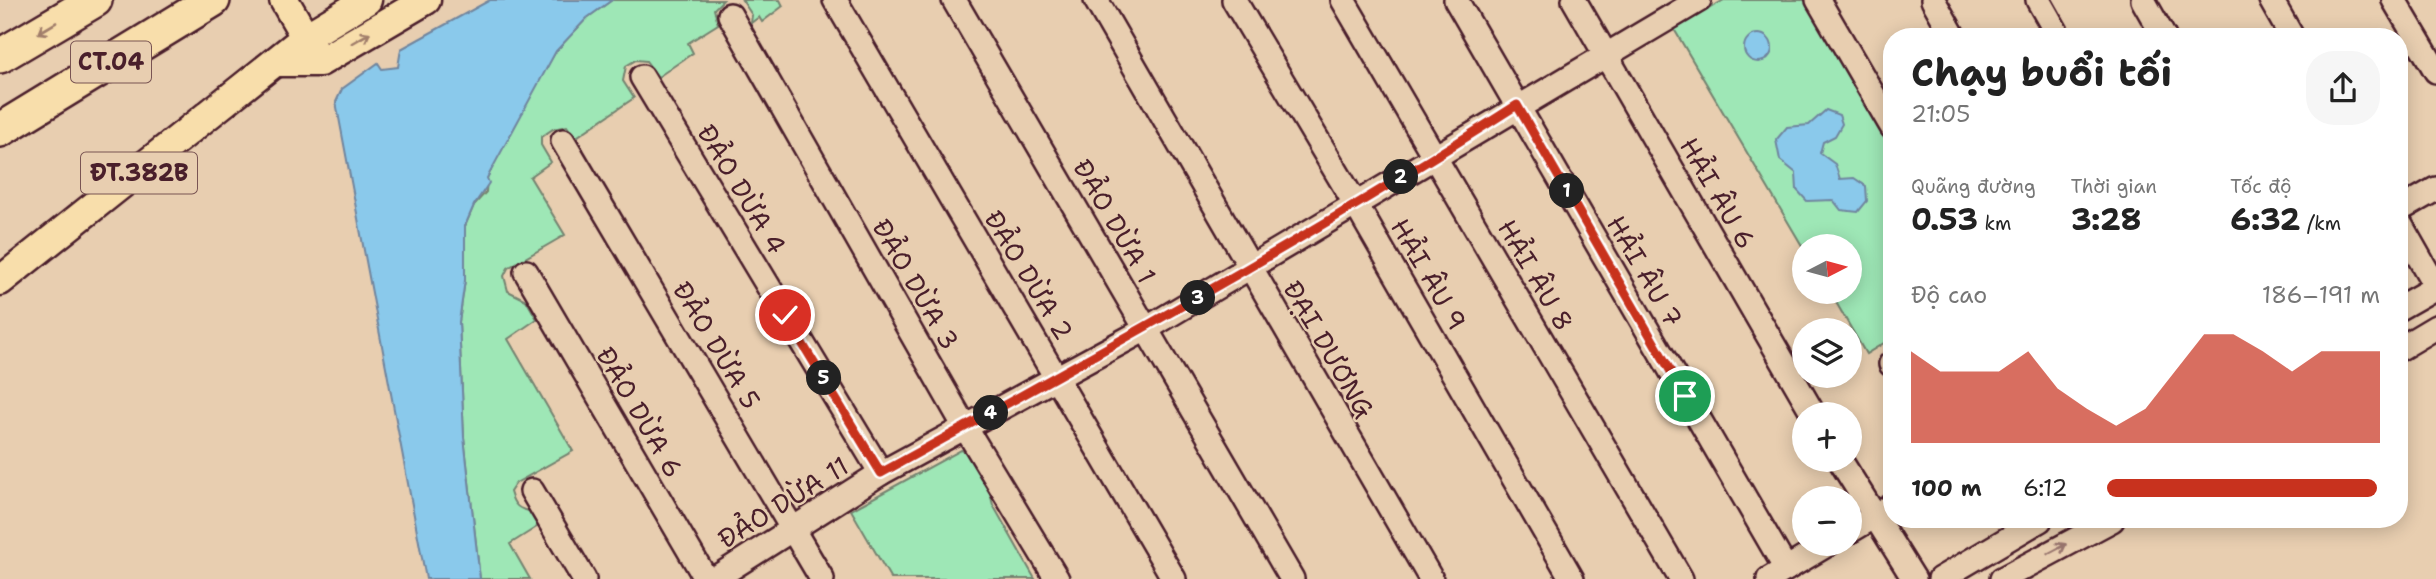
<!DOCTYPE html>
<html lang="vi">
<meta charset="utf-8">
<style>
:root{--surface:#fff;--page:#f6f6f6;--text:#222;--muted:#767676;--accent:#c8321e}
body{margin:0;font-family:"Shantell Sans",sans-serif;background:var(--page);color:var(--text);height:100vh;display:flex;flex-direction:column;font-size:26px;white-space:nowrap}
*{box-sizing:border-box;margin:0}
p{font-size:23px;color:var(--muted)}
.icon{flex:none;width:38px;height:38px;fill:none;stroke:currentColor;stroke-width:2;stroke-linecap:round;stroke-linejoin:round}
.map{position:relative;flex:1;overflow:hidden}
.details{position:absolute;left:1883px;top:28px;width:525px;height:500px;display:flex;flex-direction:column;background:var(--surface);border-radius:28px;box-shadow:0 4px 18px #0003}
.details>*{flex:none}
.needle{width:46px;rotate:84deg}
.fabs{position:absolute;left:1792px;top:234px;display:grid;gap:14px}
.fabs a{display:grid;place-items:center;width:70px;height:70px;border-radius:50%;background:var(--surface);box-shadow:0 4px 18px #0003;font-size:35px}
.pin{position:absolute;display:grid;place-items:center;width:60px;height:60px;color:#fff;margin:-30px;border:4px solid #fff;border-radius:50%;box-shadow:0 2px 7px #0007}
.km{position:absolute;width:35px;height:35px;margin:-18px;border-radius:50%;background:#222;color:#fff;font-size:19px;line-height:35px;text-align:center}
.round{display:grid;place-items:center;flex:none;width:74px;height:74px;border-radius:28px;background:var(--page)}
.summary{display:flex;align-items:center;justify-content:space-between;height:119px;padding:0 28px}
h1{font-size:38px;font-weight:700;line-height:52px}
.metrics{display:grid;grid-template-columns:repeat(3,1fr);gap:10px;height:119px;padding:7px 28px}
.metrics div{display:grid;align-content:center}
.metrics b{font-size:30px;font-weight:700}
.metrics small{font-size:19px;font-weight:400}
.metrics p{font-size:19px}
.chart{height:196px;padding:14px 28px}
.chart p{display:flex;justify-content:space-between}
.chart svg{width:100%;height:126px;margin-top:7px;fill:var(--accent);opacity:.7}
ul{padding:0 28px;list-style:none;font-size:23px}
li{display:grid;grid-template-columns:112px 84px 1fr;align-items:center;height:52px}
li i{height:18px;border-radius:9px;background:var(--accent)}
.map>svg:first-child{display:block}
.green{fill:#9ee7b6;stroke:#748370;stroke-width:2}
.water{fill:#8ac9eb;stroke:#70859e;stroke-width:2}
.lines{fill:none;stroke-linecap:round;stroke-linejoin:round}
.minor-casing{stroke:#4a1f2b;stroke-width:28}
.major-casing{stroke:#4a1f2b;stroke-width:33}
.highway-casing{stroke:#4a1f2b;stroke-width:38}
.minor{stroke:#e8ceb0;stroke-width:23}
.major{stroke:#f8deab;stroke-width:28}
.highway{stroke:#f8deab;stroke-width:33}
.oneway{stroke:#a17e6b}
.oneway2{stroke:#99766e}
.route-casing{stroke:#fff;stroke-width:14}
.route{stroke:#c8321e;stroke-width:9}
.labels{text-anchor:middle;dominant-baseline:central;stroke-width:5;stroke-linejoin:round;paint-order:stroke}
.shield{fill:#e8ceb0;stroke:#795453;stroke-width:2}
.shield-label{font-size:24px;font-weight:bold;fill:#4a1f2b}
.street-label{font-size:26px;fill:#4a1f2b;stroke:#e8ceb0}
</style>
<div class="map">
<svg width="2436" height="579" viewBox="0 0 2436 579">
<rect width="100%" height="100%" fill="#e8ceb0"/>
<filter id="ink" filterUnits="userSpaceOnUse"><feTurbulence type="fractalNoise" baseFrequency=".0143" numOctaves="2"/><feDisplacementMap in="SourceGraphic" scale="14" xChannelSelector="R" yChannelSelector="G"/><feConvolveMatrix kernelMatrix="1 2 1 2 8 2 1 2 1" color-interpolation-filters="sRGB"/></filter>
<g filter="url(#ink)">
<g class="green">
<path d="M612,0H723L714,9L718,24L688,43L693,53L658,77L646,61L636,60L626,66L623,81L634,98L575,138L567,126L553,129L541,137V145L551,162L530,177L565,235L508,268L504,276L508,291L526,300L537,319L508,339L573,451L516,483L510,492C514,506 518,509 532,512L540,525L510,544L530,579H480L464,437L459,322L465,280V226L474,205L486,192L487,178L508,134L556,51L587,18Z"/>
<polygon points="742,0 780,0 783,6 762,22 759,17 751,23 752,15"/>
<polygon points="1724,0 1805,0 1892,148 1892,338 1866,354 1830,292 1850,292 1850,247 1804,247 1804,249 1674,29"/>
<polygon points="961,450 971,454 989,489 993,505 1035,579 891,579 851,510"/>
</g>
<g class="water">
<polygon points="490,0 612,0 587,18 556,51 487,178 489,183 474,205 465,226 465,280 459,322 464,437 480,579 426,579 336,102 342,89 378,63 382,69 398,67 401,49"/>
<circle cx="1758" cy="48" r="14"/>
<polygon points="1826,110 1839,115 1842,124 1835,136 1823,142 1820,153 1835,164 1840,179 1854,178 1866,186 1867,201 1858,212 1841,210 1833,200 1807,201 1797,190 1796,173 1780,160 1776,140 1787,127 1809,125"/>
</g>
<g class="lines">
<g class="minor-casing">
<g id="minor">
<polyline points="835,0 1174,579"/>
<polyline points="954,0 1292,579"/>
<polyline points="1096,0 1431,579"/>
<polyline points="1234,0 1355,203 1572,579"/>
<polyline points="1343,0 1681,579"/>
<polyline points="1456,0 1786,569"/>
<polyline points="1574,0 1814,415"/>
<polyline points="1818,0 1892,127"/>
<polyline points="1933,0 1954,37"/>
<polyline points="2038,0 2059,37"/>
<polyline points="2143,0 2164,37"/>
<polyline points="2271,0 2292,37"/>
<polyline points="2394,0 2436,71"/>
<polyline points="730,15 965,427 1057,579"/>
<polyline points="642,77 881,473"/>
<polyline points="563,141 822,579"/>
<polyline points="2399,210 2436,189"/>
<polyline points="2399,222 2436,287"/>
<polyline points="526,272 706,579"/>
<polyline points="2399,308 2436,287"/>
<polyline points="2399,349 2436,327"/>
<polyline points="1891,364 1892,364"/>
<polyline points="1840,460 1914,579"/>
<polyline points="532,491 584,579"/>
<polyline points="1850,531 1892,506"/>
<polyline points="714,579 881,473 1146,329 1699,0"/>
<polyline points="1769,579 1828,544"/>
<polyline points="1940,579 2040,520"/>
<polyline points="2002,579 2112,520"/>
</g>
</g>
<g class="major-casing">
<g id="major">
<polyline points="284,0 314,52"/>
<polyline points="275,62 320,62 426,0"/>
<polyline points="0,281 306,37 367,0"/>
</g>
</g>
<g class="highway-casing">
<g id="highway">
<polyline points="0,56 95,0"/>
<polyline points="0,130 213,0"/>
</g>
</g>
<use href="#minor" class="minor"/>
<use href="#major" class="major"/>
<use href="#highway" class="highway"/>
</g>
<defs><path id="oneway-shaft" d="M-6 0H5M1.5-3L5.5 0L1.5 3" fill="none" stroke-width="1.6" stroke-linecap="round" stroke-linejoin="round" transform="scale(1.75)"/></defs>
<g class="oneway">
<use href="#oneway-shaft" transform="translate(47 28) rotate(149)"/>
<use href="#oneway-shaft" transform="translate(361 38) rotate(-30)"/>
</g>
<use class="oneway2" href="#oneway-shaft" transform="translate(2057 549) rotate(-28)"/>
</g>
<g class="lines" filter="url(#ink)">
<g class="route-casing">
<path id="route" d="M785,315L881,473C1096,355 1311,237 1517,105L1685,396"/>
</g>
<use href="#route" class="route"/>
</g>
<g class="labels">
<g class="shield">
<rect x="71" y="41.5" width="80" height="41" rx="5"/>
<rect x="81" y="152.5" width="116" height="41" rx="5"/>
</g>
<g class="shield-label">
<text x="111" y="62">CT.04</text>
<text x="139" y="173">ĐT.382B</text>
</g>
<g class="street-label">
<text transform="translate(742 189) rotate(59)">ĐẢO DỪA 4</text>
<text transform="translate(1718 193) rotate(60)">HẢI ÂU 6</text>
<text transform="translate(1115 221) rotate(60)">ĐẢO DỪA 1</text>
<text transform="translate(1645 271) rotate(60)">HẢI ÂU 7</text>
<text transform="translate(1429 274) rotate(60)">HẢI ÂU 9</text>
<text transform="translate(1029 275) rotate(59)">ĐẢO DỪA 2</text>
<text transform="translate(1536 275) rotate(60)">HẢI ÂU 8</text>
<text transform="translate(916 284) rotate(60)">ĐẢO DỪA 3</text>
<text transform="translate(717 345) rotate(59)">ĐẢO DỪA 5</text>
<text transform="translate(1329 349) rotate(60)">ĐẠI DƯƠNG</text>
<text transform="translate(640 412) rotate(60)">ĐẢO DỪA 6</text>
<text transform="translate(783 502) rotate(-32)">ĐẢO DỪA 11</text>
</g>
</g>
</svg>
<div class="fabs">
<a><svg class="needle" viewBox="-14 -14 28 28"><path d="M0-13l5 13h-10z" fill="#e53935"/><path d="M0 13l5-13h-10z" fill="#767676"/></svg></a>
<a><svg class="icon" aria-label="layers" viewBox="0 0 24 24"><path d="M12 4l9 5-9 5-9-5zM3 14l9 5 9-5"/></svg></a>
<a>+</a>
<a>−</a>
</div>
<div class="pin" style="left:1685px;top:396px;background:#1e9e55"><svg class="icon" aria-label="arrive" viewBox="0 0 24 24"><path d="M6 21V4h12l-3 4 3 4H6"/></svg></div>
<div class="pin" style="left:785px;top:315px;background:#d93025"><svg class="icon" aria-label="check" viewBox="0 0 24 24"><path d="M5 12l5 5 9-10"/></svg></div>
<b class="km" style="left:1567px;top:191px">1</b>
<b class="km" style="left:1401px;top:177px">2</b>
<b class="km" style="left:1198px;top:298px">3</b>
<b class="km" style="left:991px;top:413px">4</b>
<b class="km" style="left:824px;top:378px">5</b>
<section class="details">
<div class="summary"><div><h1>Chạy buổi tối</h1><p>21:05</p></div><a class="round"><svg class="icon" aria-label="share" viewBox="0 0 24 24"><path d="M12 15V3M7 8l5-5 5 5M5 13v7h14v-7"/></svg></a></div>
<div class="metrics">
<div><p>Quãng đường</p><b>0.53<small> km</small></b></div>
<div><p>Thời gian</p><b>3:28</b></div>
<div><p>Tốc độ</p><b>6:32<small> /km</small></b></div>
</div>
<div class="chart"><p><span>Độ cao</span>186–191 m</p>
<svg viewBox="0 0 160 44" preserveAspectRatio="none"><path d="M0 44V12L10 19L20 19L30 19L40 12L50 25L60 32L70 38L80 32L90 19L100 6L110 6L120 12L130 19L140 12L150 12L160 12V44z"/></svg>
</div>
<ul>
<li><b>100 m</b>6:12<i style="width:99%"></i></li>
</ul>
</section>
</div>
